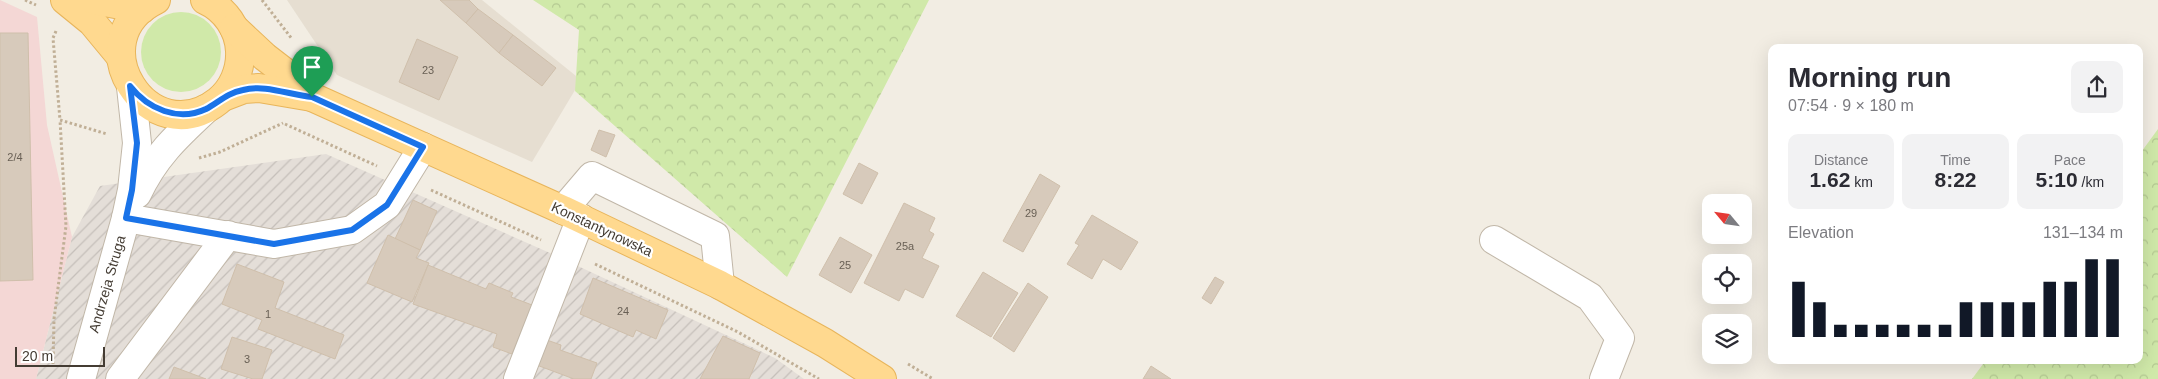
<!DOCTYPE html>
<meta charset="utf-8">
<style>
:root{--surface:#fff;--page:#f2f2f3;--text:#2b2b33;--muted:#7c7c81;--accent:#111827}
body{margin:0;font-family:Arial,sans-serif;background:var(--page);color:var(--text);height:100vh;display:flex;flex-direction:column;font-size:19px;white-space:nowrap}
*{box-sizing:border-box;margin:0}
p{font-size:16px;color:var(--muted)}
.icon{flex:none;width:28px;height:28px;fill:none;stroke:currentColor;stroke-width:2;stroke-linecap:round;stroke-linejoin:round}
.map{position:relative;flex:1;overflow:hidden}
.details{position:absolute;left:1768px;top:44px;width:375px;height:320px;display:flex;flex-direction:column;background:var(--surface);border-radius:10px;box-shadow:0 5px 20px #0002}
.details>*{flex:none}
.needle{width:32px;rotate:299deg}
.buttons{position:absolute;left:1702px;top:194px;display:grid;gap:10px}
.buttons a{display:grid;place-items:center;width:50px;height:50px;border-radius:10px;background:var(--surface);box-shadow:0 5px 20px #0002;font-size:25px}
.scale{position:absolute;left:15px;bottom:12px;width:90px;box-sizing:border-box;padding-left:5px;border:2px solid #443c33;border-top:0;font-size:14px;line-height:18px;white-space:nowrap;color:#443c33;-webkit-text-stroke:4px #fff;paint-order:stroke}
.pin{position:absolute;display:grid;place-items:center;width:42px;height:42px;color:#fff;margin:-51px -21px;border-radius:50% 50% 50% 0;rotate:-45deg;box-shadow:0 0 5px #0007}
.pin .icon{rotate:45deg}
.round{display:grid;place-items:center;flex:none;width:52px;height:52px;border-radius:10px;background:var(--page)}
.summary{display:flex;align-items:center;justify-content:space-between;height:85px;padding:0 20px}
h1{font-size:28px;font-weight:700;line-height:38px}
.stats{display:grid;grid-template-columns:repeat(3,1fr);gap:8px;height:85px;padding:5px 20px}
.stats div{display:grid;align-content:center;border-radius:10px;background:var(--page);text-align:center}
.stats b{font-size:21px;font-weight:700}
.stats small{font-size:14px;font-weight:400}
.stats p{font-size:14px}
.chart{height:140px;padding:10px 20px}
.chart p{display:flex;justify-content:space-between}
.chart svg{width:100%;height:90px;margin-top:5px;stroke:var(--accent);stroke-width:6}
.map>svg:first-child{display:block}
.residential{fill:#e6ded1}
.industrial{fill:url(#industrial-furrows)}
.medical{fill:#f4d7d5}
.grass{fill:#d0e9a9}
.forest{fill:url(#forest-crowns)}
.building{fill:#d7cabb;stroke:#cfbfab}
.lines{fill:none;stroke-linecap:round;stroke-linejoin:round}
.minor-casing{stroke:#c1b7a8;stroke-width:30}
.major-casing{stroke:#e8b55b;stroke-width:30}
.path{stroke:#c0af96;stroke-width:3;stroke-dasharray:2.5 2.5;stroke-linecap:butt}
.minor{stroke:#fff;stroke-width:28}
.major{stroke:#ffd98f;stroke-width:28}
.route-casing{stroke:#fff;stroke-width:10}
.route{stroke:#1a73e8;stroke-width:6}
.labels{text-anchor:middle;dominant-baseline:central;stroke-width:4.5;stroke-linejoin:round;paint-order:stroke}
.number-label{font-size:11px;fill:#696055}
.street-label{font-size:14px;fill:#443c33;stroke:#fff}
</style>
<div class="map">
<svg width="2158" height="379" viewBox="0 0 2158 379">
<defs>
<pattern id="industrial-furrows" width="10" height="10" patternUnits="userSpaceOnUse" patternTransform="scale(1.25)"><rect width="10" height="10" fill="#e4ded8"/><path d="M-1 1l2-2M0 10L10 0M9 11l2-2" fill="none" stroke="#c5bfba"/></pattern>
<pattern id="forest-crowns" width="20" height="18" patternUnits="userSpaceOnUse" patternTransform="scale(1.25)"><rect width="20" height="18" fill="#d0e9a9"/><path d="M2 6a3 3 0 1 1 6 0M12 15a3 3 0 1 1 6 0" fill="none" stroke="#b4c992"/></pattern>
</defs>
<rect width="100%" height="100%" fill="#f2ede3"/>
<polygon class="residential" points="287,0 482,0 581,80 532,162 337,75"/>
<polygon class="industrial" points="326,154 550,253 775,358 804,379 36,379 72,237 100,186"/>
<polygon class="medical" points="0,0 37,17 47,125 72,237 36,379 0,379"/>
<circle class="grass" cx="181" cy="52" r="40"/>
<g class="forest">
<polygon points="533,0 929,0 787,277 575,91 579,30"/>
<polygon points="2158,129 2158,379 1972,379 1986,360 2139,360 2139,155"/>
</g>
<g class="building">
<polygon points="440,0 469,0 478,9 466,23"/>
<polygon points="478,9 513,35 499,53 466,23"/>
<polygon points="0,33 28,33 33,280 0,281"/>
<polygon points="513,35 556,68 542,86 499,53"/>
<polygon points="417,39 458,57 439,100 399,82"/>
<polygon points="599,130 615,135 606,157 591,150"/>
<polygon points="859,163 878,173 862,204 843,194"/>
<polygon points="1040,174 1060,186 1023,252 1003,241"/>
<polygon points="413,200 437,211 420,250 395,239"/>
<polygon points="904,203 935,218 929,231 934,234 922,258 939,266 923,298 905,289 899,301 864,283"/>
<polygon points="1092,215 1138,242 1121,270 1103,259 1092,279 1067,264 1079,245 1075,243"/>
<polygon points="388,235 420,250 416,258 429,263 412,302 367,283"/>
<polygon points="840,237 872,255 851,293 819,275"/>
<polygon points="237,264 284,282 275,308 344,335 335,359 258,329 262,320 222,304"/>
<polygon points="428,265 486,289 489,283 513,293 511,297 532,305 512,354 493,347 497,334 413,304"/>
<polygon points="983,272 1018,293 991,337 956,316"/>
<polygon points="1215,277 1224,282 1211,304 1202,298"/>
<polygon points="593,278 668,310 656,339 636,330 633,337 580,314"/>
<polygon points="1028,283 1048,297 1014,352 993,338"/>
<polygon points="723,336 760,353 749,379 700,379"/>
<polygon points="232,337 272,350 262,379 253,379 221,369"/>
<polygon points="544,339 561,345 560,350 597,363 591,379 574,379 534,364"/>
<polygon points="1151,366 1171,379 1143,379"/>
<polygon points="174,367 206,379 169,379"/>
</g>
<g class="lines">
<g class="minor-casing">
<g id="minor">
<path d="M137,194C154,157 177,136 206,109"/>
<polyline points="563,210 592,176 715,236 720,285"/>
<polyline points="126,218 274,244 352,230 387,205 423,147"/>
<polyline points="1494,240 1590,297 1620,338 1604,379"/>
<polyline points="81,379 126,218 132,190 137,143 131,87"/>
<polyline points="120,379 228,235"/>
<polyline points="518,379 581,218"/>
</g>
</g>
<g class="major-casing">
<g id="major">
<polyline points="65,0 92,22 121,57"/>
<polyline points="94,0 142,9"/>
<path d="M156,0C76,39 149,155 218,101C233,89 241,70 240,51C239,29 225,9 205,0"/>
<polyline points="234,28 265,57 300,84 312,97"/>
<polyline points="223,97 244,89 259,88 312,97 563,210 720,285 825,343 882,379"/>
</g>
</g>
<g class="path">
<polyline points="25,0 36,5"/>
<polyline points="262,0 292,39"/>
<polyline points="56,31 53,38 60,120 107,134"/>
<polyline points="285,124 377,166"/>
<polyline points="199,158 220,152 283,123"/>
<polyline points="431,190 541,240"/>
<polyline points="595,264 738,332 819,379"/>
<polyline points="53,364 54,319 66,226 60,120"/>
<polyline points="908,364 933,379"/>
</g>
<use href="#minor" class="minor"/>
<use href="#major" class="major"/>
</g>
<g class="lines">
<g class="route-casing">
<path id="route" d="M130,86C148,109 178,122 206,109C219,102 227,93 243,90C266,84 289,95 312,97L423,147L387,205L352,230L274,244L126,218L132,190L137,143Z"/>
</g>
<use href="#route" class="route"/>
</g>
<g class="labels">
<g class="number-label">
<text x="428" y="70">23</text>
<text x="15" y="157">2/4</text>
<text x="1031" y="213">29</text>
<text x="905" y="246">25a</text>
<text x="845" y="265">25</text>
<text x="623" y="311">24</text>
<text x="268" y="314">1</text>
<text x="247" y="359">3</text>
</g>
<g class="street-label">
<text transform="translate(602 229) rotate(25)">Konstantynowska</text>
<text transform="translate(107 284) rotate(-74)">Andrzeja Struga</text>
</g>
</g>
</svg>
<div class="buttons">
<a><svg class="needle" viewBox="-14 -14 28 28"><path d="M0-13l5 13h-10z" fill="#e53935"/><path d="M0 13l5-13h-10z" fill="#7c7c81"/></svg></a>
<a><svg class="icon" aria-label="locate" viewBox="0 0 24 24"><circle cx="12" cy="12" r="6"/><path d="M12 2v4M12 18v4M2 12h4M18 12h4"/></svg></a>
<a><svg class="icon" aria-label="layers" viewBox="0 0 24 24"><path d="M12 4l9 5-9 5-9-5zM3 14l9 5 9-5"/></svg></a>
</div>
<div class="scale">20 m</div>
<div class="pin" style="left:312px;top:97px;background:#1e9e55"><svg class="icon" aria-label="arrive" viewBox="0 0 24 24"><path d="M6 21V4h12l-3 4 3 4H6"/></svg></div>
<section class="details">
<div class="summary"><div><h1>Morning run</h1><p>07:54 · 9 × 180 m</p></div><a class="round"><svg class="icon" aria-label="share" viewBox="0 0 24 24"><path d="M12 15V3M7 8l5-5 5 5M5 13v7h14v-7"/></svg></a></div>
<div class="stats">
<div><p>Distance</p><b>1.62<small> km</small></b></div>
<div><p>Time</p><b>8:22</b></div>
<div><p>Pace</p><b>5:10<small> /km</small></b></div>
</div>
<div class="chart"><p><span>Elevation</span>131–134 m</p>
<svg viewBox="0 0 160 44" preserveAspectRatio="none"><path d="M5 44V17M15 44V27M25 44V38M35 44V38M45 44V38M55 44V38M65 44V38M75 44V38M85 44V27M95 44V27M105 44V27M115 44V27M125 44V17M135 44V17M145 44V6M155 44V6"/></svg>
</div>
</section>
</div>
